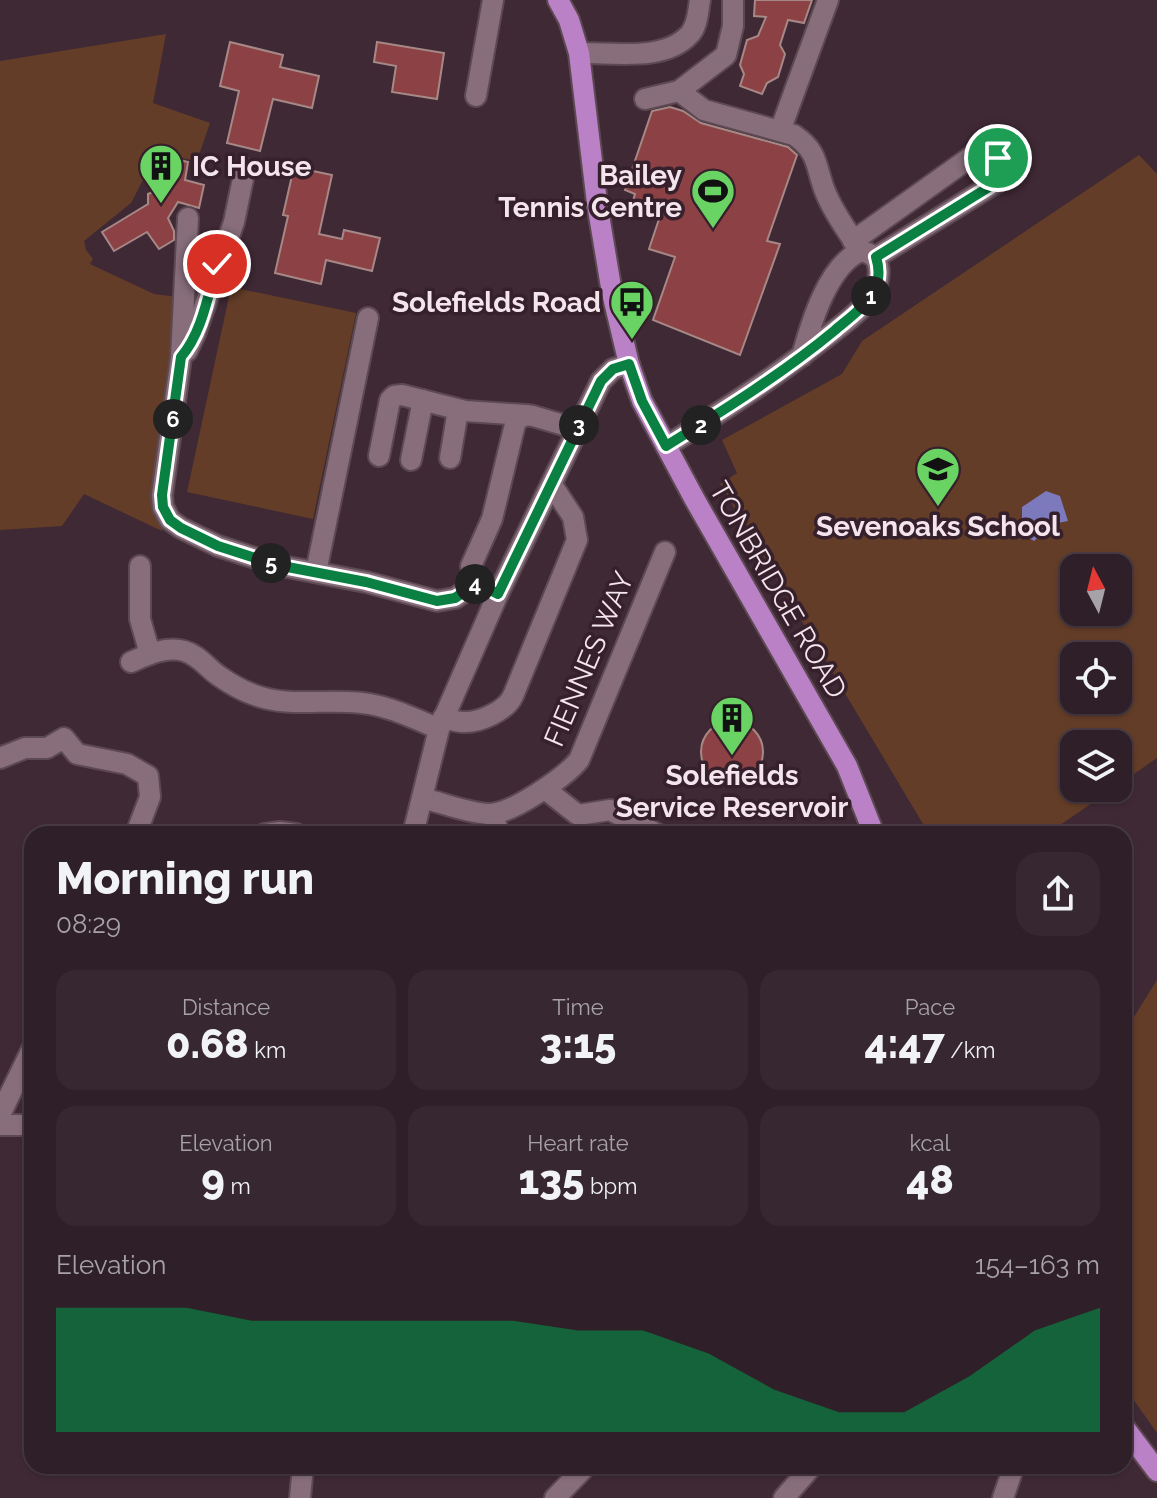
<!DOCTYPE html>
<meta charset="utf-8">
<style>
:root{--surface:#2f1f28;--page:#372730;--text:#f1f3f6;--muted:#a7a2a8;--line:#4a3d45;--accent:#0b8043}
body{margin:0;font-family:Raleway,sans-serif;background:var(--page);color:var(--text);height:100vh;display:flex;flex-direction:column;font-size:30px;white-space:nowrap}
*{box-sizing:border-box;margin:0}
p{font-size:26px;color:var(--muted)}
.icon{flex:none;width:44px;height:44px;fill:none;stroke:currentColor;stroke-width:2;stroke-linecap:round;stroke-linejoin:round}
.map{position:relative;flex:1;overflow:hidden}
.details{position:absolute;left:24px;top:826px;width:1108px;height:648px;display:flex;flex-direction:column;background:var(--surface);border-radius:24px;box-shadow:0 2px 6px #0004,0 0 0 2px var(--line)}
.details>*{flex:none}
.needle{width:52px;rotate:353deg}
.buttons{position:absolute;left:1060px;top:554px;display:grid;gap:16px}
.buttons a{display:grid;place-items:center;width:72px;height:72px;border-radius:16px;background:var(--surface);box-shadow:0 2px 6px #0004,0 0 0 2px var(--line);font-size:40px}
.pin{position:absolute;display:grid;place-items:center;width:68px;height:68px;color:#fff;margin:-34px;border:4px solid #fff;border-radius:50%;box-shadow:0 2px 8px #0007}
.km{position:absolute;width:40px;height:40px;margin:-20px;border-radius:50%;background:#222;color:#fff;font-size:22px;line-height:40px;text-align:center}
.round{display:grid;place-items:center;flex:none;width:84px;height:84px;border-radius:24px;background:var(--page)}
.head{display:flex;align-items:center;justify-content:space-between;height:136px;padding:0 32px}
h1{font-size:44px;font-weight:800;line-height:60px}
.figures{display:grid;grid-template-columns:repeat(3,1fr);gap:12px;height:136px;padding:8px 32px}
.figures div{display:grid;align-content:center;border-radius:20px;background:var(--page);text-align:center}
.figures b{font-size:40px;font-weight:800}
.figures small{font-size:22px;font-weight:400}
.figures p{font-size:22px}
.chart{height:224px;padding:16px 32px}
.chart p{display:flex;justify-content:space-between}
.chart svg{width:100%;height:144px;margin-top:8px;fill:var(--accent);opacity:.7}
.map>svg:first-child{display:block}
.green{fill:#633d27;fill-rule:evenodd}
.water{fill:#7d79bd}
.building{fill:#8c4245;stroke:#a68887;stroke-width:2}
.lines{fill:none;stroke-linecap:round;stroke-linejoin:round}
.minor-casing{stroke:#5c4952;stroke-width:24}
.major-casing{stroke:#5c4952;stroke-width:24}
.minor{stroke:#886e7b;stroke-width:20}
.major{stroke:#ba81c7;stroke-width:20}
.route-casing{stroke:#fff;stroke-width:16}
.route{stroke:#0b8043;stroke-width:10}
.labels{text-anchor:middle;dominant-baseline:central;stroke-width:7;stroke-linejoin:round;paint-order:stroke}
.poi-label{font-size:28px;font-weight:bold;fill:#f4e4eb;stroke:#35202b;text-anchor:end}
.street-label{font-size:28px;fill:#f4e4eb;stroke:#35202b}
</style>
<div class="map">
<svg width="1157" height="1498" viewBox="0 0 1157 1498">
<rect width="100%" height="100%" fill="#3f2935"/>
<g class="green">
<polygon points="166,34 153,103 210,123 197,161 157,153 131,203 84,241 86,250 93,259 90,264 154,294 178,297 162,531 84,494 62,526 0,530 0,61"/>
<path d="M1139,155L1157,174V758L1118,785V744H1074V788H1114L1047,834H929L720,484L737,473L722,440L842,374L862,341ZM1074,568H1118V612H1074ZM1074,656H1118V700H1074Z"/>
<polygon points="231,287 356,313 313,519 187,492"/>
<polygon points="1157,980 1157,1433 1124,1386 1124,1033"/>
</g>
<polygon class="water" points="1046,491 1060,496 1068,521 1053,524 1034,541 1022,534 1022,507"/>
<g class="building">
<polygon points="755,0 812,0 804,23 788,20 780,45 785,54 778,77 767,83 762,94 740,86 744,74 740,65 747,40 758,36 766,17 754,16"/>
<polygon points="230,42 283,55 280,67 319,76 312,108 273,99 260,151 227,143 239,91 220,86"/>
<polygon points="377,42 444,53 437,99 392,92 396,66 374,62"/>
<polygon points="670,107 683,111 701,123 788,147 797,155 767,241 780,244 740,355 653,320 675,257 649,249 659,219 630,210 635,194 625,190 652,111"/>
<polygon points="167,157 188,162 185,180 204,185 199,208 178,202 168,218 174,231 174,240 159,249 147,232 114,251 102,232 148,204 148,194 158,190"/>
<polygon points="294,167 332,175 319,234 342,239 344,230 380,238 372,271 326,260 321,284 275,273 288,216 283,215"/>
<circle cx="732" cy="752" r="31"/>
</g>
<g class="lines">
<g class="minor-casing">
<g id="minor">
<path d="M579,53C612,52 664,62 689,35C698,26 698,11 700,0"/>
<path d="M679,91L704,110L794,135C821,153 815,170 827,196C836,216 848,233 861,251"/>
<polyline points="476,96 493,0"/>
<polyline points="645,99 679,91 726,55 733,26 733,0"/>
<polyline points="780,131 828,0"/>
<polyline points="188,218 181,357 162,495 163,507 170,520 181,528 218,546 277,565 366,582 437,601 455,598 477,583"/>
<polyline points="853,241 975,154 985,151 998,158 1005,175 1002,179 876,257"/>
<polyline points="187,351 195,334 234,222 245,169"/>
<path d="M666,446C718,414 770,381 818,343C834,331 852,319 865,304C875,294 881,279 878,265C876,256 870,253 861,251C828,265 811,323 802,356"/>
<polyline points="379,456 390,400 394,396 402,395 465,411 526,415"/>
<polyline points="450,458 458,410"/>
<polyline points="411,460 423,400"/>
<polyline points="140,566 140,619 150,654"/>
<polyline points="316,572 368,318"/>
<polyline points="488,588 473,579 471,566 492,519 516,420 526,415 533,416 577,429"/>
<path d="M131,662C147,655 166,646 184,651C199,655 207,668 219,676C229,683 241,690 252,694C284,707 317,700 350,702C383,703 409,716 439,729"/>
<path d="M443,718C449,719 457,722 463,722C479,723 506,711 513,696L577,540L573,517L552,485"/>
<polyline points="0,758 25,748 47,748 64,738 77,754 127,764 148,776 150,797 136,834"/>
<polyline points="545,789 578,815 610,810 657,834"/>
<path d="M422,798C443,803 467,813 489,814C512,814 565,777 579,760L665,552"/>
<polyline points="493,814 499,834"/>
<polyline points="265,834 280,832 296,834"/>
<polyline points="413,834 439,729 498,594 601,381 613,369 629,364"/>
<polyline points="0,1115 32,1049"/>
<polyline points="0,1125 32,1125"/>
<polyline points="300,1498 303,1466"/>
<polyline points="555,1498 586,1466"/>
<polyline points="784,1498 812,1466"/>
<polyline points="1003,1498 1014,1466"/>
</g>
</g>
<g class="major-casing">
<g id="major">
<polyline points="558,0 569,20 579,53 597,203 612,293 629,364 642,401 695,500 847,766 874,834"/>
<polyline points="1124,1427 1157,1471"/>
</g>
</g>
<use href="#minor" class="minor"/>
<use href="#major" class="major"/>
</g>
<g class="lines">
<g class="route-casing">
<path id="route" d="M217,264C208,295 202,333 181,357L162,495L163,507L170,520L181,528L218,546L277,565L366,582L437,601L455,598L477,583L498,594L601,381L613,369L629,364L642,401L666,446C724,410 782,374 834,331C848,319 864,308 873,292C880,281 880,270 876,257L1002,179L1005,175L998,158"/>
</g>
<use href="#route" class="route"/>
</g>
<defs>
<g id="building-pin" transform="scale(2.3)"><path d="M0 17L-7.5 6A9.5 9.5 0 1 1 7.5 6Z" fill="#69d464" stroke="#35202b"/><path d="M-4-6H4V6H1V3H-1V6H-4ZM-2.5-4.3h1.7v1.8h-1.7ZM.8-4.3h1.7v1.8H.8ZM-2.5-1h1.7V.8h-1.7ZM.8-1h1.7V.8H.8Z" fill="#111"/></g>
<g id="stadium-pin" transform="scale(2.3)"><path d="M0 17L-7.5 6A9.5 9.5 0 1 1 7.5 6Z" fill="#69d464" stroke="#35202b"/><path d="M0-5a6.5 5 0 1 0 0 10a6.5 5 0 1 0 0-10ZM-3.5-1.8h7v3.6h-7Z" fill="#111"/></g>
<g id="bus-pin" transform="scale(2.3)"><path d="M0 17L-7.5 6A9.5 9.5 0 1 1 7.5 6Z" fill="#69d464" stroke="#35202b"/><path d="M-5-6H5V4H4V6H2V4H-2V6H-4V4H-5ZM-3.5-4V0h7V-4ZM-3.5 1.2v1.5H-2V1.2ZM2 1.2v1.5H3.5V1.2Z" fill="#111"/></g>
<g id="school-pin" transform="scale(2.3)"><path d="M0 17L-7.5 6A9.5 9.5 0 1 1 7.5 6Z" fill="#69d464" stroke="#35202b"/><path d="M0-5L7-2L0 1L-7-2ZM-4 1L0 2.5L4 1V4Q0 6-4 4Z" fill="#111"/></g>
</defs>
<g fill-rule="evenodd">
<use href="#building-pin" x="161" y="166"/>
<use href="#stadium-pin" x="713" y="191"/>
<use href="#bus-pin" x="632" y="302"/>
<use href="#school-pin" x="938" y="469"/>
<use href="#building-pin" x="732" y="718"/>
</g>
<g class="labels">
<g class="poi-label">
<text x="192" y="166" text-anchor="start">IC House</text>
<text x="682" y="175">Bailey<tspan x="682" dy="32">Tennis Centre</tspan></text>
<text x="601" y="302">Solefields Road</text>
<text x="938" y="526" text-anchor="middle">Sevenoaks School</text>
<text x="732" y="775" text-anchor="middle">Solefields<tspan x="732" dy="32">Service Reservoir</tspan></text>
</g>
<g class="street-label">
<text transform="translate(778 590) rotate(60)">TONBRIDGE ROAD</text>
<text transform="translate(589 659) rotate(-67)">FIENNES WAY</text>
</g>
</g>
</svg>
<div class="buttons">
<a><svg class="needle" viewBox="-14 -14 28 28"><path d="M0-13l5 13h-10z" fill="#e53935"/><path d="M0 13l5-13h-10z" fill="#a7a2a8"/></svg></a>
<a><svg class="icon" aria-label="locate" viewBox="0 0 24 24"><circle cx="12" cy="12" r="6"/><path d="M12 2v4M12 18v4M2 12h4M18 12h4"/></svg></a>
<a><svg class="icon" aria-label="layers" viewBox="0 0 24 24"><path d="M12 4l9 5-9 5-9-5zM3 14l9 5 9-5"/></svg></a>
</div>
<div class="pin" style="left:998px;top:158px;background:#1e9e55"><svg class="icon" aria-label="arrive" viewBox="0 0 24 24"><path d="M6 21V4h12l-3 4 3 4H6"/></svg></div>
<div class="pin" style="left:217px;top:264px;background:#d93025"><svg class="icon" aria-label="check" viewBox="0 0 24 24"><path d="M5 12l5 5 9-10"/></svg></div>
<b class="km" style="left:871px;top:296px">1</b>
<b class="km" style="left:701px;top:425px">2</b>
<b class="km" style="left:579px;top:425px">3</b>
<b class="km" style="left:475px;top:584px">4</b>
<b class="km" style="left:271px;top:563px">5</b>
<b class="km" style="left:173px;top:419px">6</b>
<section class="details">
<div class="head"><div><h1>Morning run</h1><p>08:29</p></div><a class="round"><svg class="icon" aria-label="share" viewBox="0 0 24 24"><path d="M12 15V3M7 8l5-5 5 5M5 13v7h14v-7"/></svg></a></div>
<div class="figures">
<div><p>Distance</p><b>0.68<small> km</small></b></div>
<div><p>Time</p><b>3:15</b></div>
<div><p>Pace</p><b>4:47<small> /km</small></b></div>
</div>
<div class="figures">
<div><p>Elevation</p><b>9<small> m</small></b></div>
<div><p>Heart rate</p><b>135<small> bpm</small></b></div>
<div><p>kcal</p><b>48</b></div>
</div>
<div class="chart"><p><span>Elevation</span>154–163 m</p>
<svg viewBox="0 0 160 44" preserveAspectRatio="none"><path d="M0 44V6L10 6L20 6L30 10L40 10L50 10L60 10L70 10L80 13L90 13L100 20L110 31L120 38L130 38L140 27L150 13L160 6V44z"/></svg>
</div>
</section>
</div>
